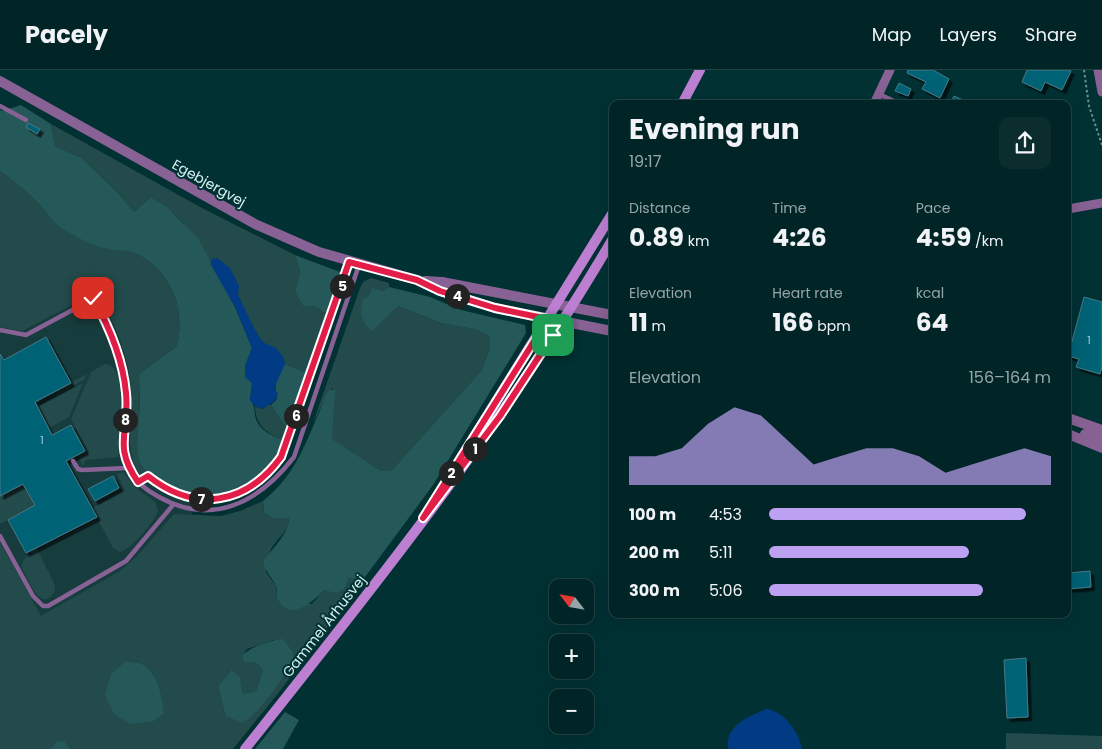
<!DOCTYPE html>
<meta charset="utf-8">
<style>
:root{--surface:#012526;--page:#0b2d2e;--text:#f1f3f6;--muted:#96a5a7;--line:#234243;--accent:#bca0f2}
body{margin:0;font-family:Poppins,sans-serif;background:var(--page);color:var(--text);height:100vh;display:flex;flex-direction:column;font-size:19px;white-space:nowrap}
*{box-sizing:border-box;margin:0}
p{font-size:16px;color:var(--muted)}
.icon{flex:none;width:28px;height:28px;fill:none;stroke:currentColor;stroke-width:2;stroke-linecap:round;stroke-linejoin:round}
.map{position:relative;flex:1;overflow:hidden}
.sheet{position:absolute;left:609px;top:30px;width:462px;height:518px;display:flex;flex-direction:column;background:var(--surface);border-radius:10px;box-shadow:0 5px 20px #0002,0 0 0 1px var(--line)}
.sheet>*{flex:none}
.needle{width:32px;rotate:301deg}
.tools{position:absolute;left:549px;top:509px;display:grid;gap:10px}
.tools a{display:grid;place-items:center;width:45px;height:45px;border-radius:10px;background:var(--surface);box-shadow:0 5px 20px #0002,0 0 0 1px var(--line);font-size:25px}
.pin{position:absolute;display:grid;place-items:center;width:42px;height:42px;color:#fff;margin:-21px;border-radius:10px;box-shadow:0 2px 8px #0006}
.km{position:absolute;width:25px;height:25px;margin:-12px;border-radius:50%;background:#222;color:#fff;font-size:14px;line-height:25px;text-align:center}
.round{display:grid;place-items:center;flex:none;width:52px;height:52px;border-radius:10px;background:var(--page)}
.head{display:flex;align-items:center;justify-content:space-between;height:85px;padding:0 20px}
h1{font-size:28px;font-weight:700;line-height:38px}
.figures{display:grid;grid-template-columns:repeat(3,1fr);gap:8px;height:85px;padding:5px 20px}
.figures div{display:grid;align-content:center}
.figures b{font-size:25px;font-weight:700}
.figures small{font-size:14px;font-weight:400}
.figures p{font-size:14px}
.chart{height:140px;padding:10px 20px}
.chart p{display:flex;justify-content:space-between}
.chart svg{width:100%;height:90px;margin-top:5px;fill:var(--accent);opacity:.7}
ul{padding:0 20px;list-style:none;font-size:16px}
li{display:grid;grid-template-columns:80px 60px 1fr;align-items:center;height:38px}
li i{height:12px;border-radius:6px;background:var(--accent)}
header{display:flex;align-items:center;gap:30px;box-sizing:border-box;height:70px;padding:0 25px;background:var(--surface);border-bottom:1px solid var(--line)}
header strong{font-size:24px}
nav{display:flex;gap:28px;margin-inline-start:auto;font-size:18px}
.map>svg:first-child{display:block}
.built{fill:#173c3d}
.green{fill:#234b4c;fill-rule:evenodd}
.forest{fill:#255859}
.water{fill:#003b84}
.building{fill:#036275;stroke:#457988;filter:url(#shadow)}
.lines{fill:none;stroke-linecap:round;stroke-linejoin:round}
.path{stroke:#699091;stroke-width:2;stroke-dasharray:2.5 2.5;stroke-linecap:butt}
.service{stroke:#886294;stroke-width:4.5}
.minor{stroke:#886294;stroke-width:9}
.tertiary{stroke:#886294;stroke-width:10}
.secondary{stroke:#bd7fd1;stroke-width:10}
.route-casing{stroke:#fff;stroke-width:10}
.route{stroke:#e11d48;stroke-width:6}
.labels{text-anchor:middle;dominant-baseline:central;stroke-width:4;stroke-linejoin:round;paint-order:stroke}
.number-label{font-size:11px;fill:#a0cdd2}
.street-label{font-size:14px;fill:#d4f1f1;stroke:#013133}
</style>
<header>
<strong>Pacely</strong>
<nav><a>Map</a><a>Layers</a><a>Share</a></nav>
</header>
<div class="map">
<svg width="1102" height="679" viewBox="0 0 1102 679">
<defs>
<filter id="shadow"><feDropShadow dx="3.5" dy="3.5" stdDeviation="0" flood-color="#0009"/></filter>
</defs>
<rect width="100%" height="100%" fill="#013133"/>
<polygon class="built" points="0,101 18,114 120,217 140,336 138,381 141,393 178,421 195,426 188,469 43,575 0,499"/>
<g class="green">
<path d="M51,54L202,138L295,185L300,202L295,222L303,236H314L323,242H330L307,303L285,294C282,279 274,280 264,273C258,268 239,231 238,224C237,221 238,219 239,216L212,189L211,195C197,167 179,143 151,127L134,142L120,125L82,88L55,76Z"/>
<path d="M0,101C14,111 26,121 38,133C46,141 52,152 61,158C77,168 92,175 110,179C117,181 126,179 132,182C171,198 186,238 177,276L139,304L141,393L148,403L143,408C119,381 136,341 130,308C125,276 113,250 97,222L22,261L0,257Z"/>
<path d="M371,208L389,213V217L382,221L398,236L441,253L474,259L491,266L490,278L481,301L391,401H381L331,369L333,318C320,331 322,339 313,353L360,218L363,212Z"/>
<path d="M105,294C132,296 116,368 119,387L86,390L83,396L79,389L89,382L71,349L91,302Z"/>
<polygon points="87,304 84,310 59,324 57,320"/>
<polygon points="83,313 69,347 49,358 38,337"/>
<path d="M268,335H271L288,360L285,371C268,364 255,356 255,336L262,339Z"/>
<path d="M123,402L135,417L155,432L158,441C156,450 130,481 120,482L113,478L92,438L125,421L117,404Z"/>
<polygon points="23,414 35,435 0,454 0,426"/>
<path d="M263,431L264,443L273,448H289C289,462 278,467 271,479C268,485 267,495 266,502L276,516L277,528L312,534L324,520L345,518L349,508H355L360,514L280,621L233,679H70L56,672L50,679H0V472L41,546L120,501L138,485L174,444L221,446L240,441ZM274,570L277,615L271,621L225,645L218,616L230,601L240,607L243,624L256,621L263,600L255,592H244L242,586L247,579ZM126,591C131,592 138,592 142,594C159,603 162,627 163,643L154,651Z"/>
<path d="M36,477L55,515V521C41,546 27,507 21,496L24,489L32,484L30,481Z"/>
<polygon points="1006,663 1102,666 1102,679 1006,679"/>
</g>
<g class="forest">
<path d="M21,35L51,54L55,76L82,88L120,125L134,142L151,127L167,137L198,168L235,237L252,278L245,296L252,313L250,330C255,336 254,339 255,345C257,360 273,366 285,371C262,418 213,441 165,414C156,409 144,402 140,392C135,375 139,355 140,338C140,327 139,315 139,304L177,276C186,238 171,198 132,182C127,180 119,181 113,180C94,177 77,168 61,158C52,152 46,141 38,133C26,121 14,111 0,101V40L3,41Z"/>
<polygon points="295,185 340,202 343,207 330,242 323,242 314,236 303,236 295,222 300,202"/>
<path d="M389,217L430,227L461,240L525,255L526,263L433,415L360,514L355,508H349L345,518L336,523L324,520C313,532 288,554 277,527C276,524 278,519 276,516C272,507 266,503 263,492C271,479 289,465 289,448H273L264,443L263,431C294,406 303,379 318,345C322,336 323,328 329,320H335L332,369L381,401H391L481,301L490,278V266L474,259L441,253L398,236L372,261C360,251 360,243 363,229L369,226L372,218L382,221Z"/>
<path d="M285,294L307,303L288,360L271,335L277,329C273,315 277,306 285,294Z"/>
<path d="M283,569L292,581L294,590C284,606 257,648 241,653L225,645L218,616L231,600L240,607L243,624L256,621L263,600L255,592H244L242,586C249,577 272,570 283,569Z"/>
<path d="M126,591C130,592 138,592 142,594C159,603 162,627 164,643L154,651L131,654L114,644L105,625L111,604Z"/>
<polygon points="285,642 299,650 283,679 255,679"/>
<polygon points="64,671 70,679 50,679 56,672"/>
</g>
<g class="water">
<path d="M217,188L230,198L239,216L238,225L257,264L264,273L276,278L283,286L285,294L274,318L278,324C275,334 269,334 262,339L255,336L250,330L252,313L245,307V296L252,278L235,237L211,195L212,189Z"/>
<path d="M766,639C784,641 799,662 802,679H728C725,655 748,647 766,639Z"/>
</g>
<g class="building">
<polygon points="908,0 933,0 949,9 940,28 922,19 926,12 907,3"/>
<polygon points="1027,0 1068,0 1071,1 1062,20 1045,12 1041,21 1022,12"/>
<polygon points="899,13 911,19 908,26 895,21"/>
<polygon points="954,26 963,30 961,34 950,34"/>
<polygon points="28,53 40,59 37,64 26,57"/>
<polygon points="1084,227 1102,232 1102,297 1100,304 1076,297 1079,289 1068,286"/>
<polygon points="46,267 71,313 35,332 52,365 71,355 85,381 66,391 97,447 26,483 8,450 35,435 23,414 0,426 0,284 4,290"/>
<polygon points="113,406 119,418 95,431 88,419"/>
<polygon points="1090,501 1091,517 1068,519 1068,503"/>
<polygon points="1026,588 1028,647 1007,648 1004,590"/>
</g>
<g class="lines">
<g class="path">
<polyline points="1084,0 1089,36 1102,75"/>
<path d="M144,408L148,406C197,445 262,433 287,373L347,199"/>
</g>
<g class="service">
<polyline points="879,24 900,34"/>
<polyline points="0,36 26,50"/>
<path d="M0,260L26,265L93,229C110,258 125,290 126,325C128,349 119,373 127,396C133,410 147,421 159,427C213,457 259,432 294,387L359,195"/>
<polyline points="73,391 78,399 82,400 128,398"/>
<polyline points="0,466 33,526 43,536 48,536 126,491 173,435"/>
</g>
<g class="minor">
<polyline points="1098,0 1102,22"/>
<polyline points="874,34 890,0"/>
<polyline points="1068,139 1102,133"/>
</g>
<g class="tertiary">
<polyline points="0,11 255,154 319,182 417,210 440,221 495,238 612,261"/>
<polyline points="425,211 442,212 612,245"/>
<polyline points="1068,348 1102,360"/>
<polyline points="1068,364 1102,378"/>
<polyline points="1085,364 1102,370"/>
</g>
<g class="secondary">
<polyline points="682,34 700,0"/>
<polyline points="456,396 612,144"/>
<path d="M245,679C375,516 507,350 612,170"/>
</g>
</g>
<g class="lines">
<g class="route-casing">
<path id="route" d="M93,228C110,258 123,289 126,323C130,362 112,375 138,412L148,406C195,443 246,435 281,387L349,192L417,210L440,221L495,238L548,249L423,448L500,346L553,265"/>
</g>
<use href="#route" class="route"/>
</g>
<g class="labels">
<g class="number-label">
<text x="1089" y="270">1</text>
<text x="42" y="370">1</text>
</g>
<g class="street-label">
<text transform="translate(209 113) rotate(29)">Egebjergvej</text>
<text transform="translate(324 556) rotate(-52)">Gammel Århusvej</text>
</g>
</g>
</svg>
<div class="tools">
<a><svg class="needle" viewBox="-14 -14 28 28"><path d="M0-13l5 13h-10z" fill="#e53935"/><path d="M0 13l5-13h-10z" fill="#96a5a7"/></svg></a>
<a>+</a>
<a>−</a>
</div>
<div class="pin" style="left:553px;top:265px;background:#1e9e55"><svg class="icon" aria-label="arrive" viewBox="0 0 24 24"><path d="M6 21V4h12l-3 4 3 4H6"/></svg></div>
<div class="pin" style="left:93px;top:228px;background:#d93025"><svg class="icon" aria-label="check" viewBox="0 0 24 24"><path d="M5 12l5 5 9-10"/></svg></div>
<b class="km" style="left:475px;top:379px">1</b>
<b class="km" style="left:451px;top:403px">2</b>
<b class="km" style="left:457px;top:226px">4</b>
<b class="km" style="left:342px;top:216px">5</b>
<b class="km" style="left:296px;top:346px">6</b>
<b class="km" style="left:201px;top:429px">7</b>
<b class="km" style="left:125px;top:350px">8</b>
<section class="sheet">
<div class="head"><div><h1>Evening run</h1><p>19:17</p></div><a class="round"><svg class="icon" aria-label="share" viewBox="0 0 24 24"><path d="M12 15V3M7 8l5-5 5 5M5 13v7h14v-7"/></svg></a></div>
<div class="figures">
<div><p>Distance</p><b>0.89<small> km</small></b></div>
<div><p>Time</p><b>4:26</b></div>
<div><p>Pace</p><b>4:59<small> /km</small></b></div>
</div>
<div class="figures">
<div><p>Elevation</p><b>11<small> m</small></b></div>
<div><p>Heart rate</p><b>166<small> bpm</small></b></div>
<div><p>kcal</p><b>64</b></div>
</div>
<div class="chart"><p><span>Elevation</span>156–164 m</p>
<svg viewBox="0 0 160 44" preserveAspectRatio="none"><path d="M0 44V30L10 30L20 26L30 14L40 6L50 10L60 22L70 34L80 30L90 26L100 26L110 30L120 38L130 34L140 30L150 26L160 30V44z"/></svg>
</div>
<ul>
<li><b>100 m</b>4:53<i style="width:91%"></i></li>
<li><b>200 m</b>5:11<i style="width:71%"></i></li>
<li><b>300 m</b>5:06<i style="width:76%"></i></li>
</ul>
</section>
</div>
